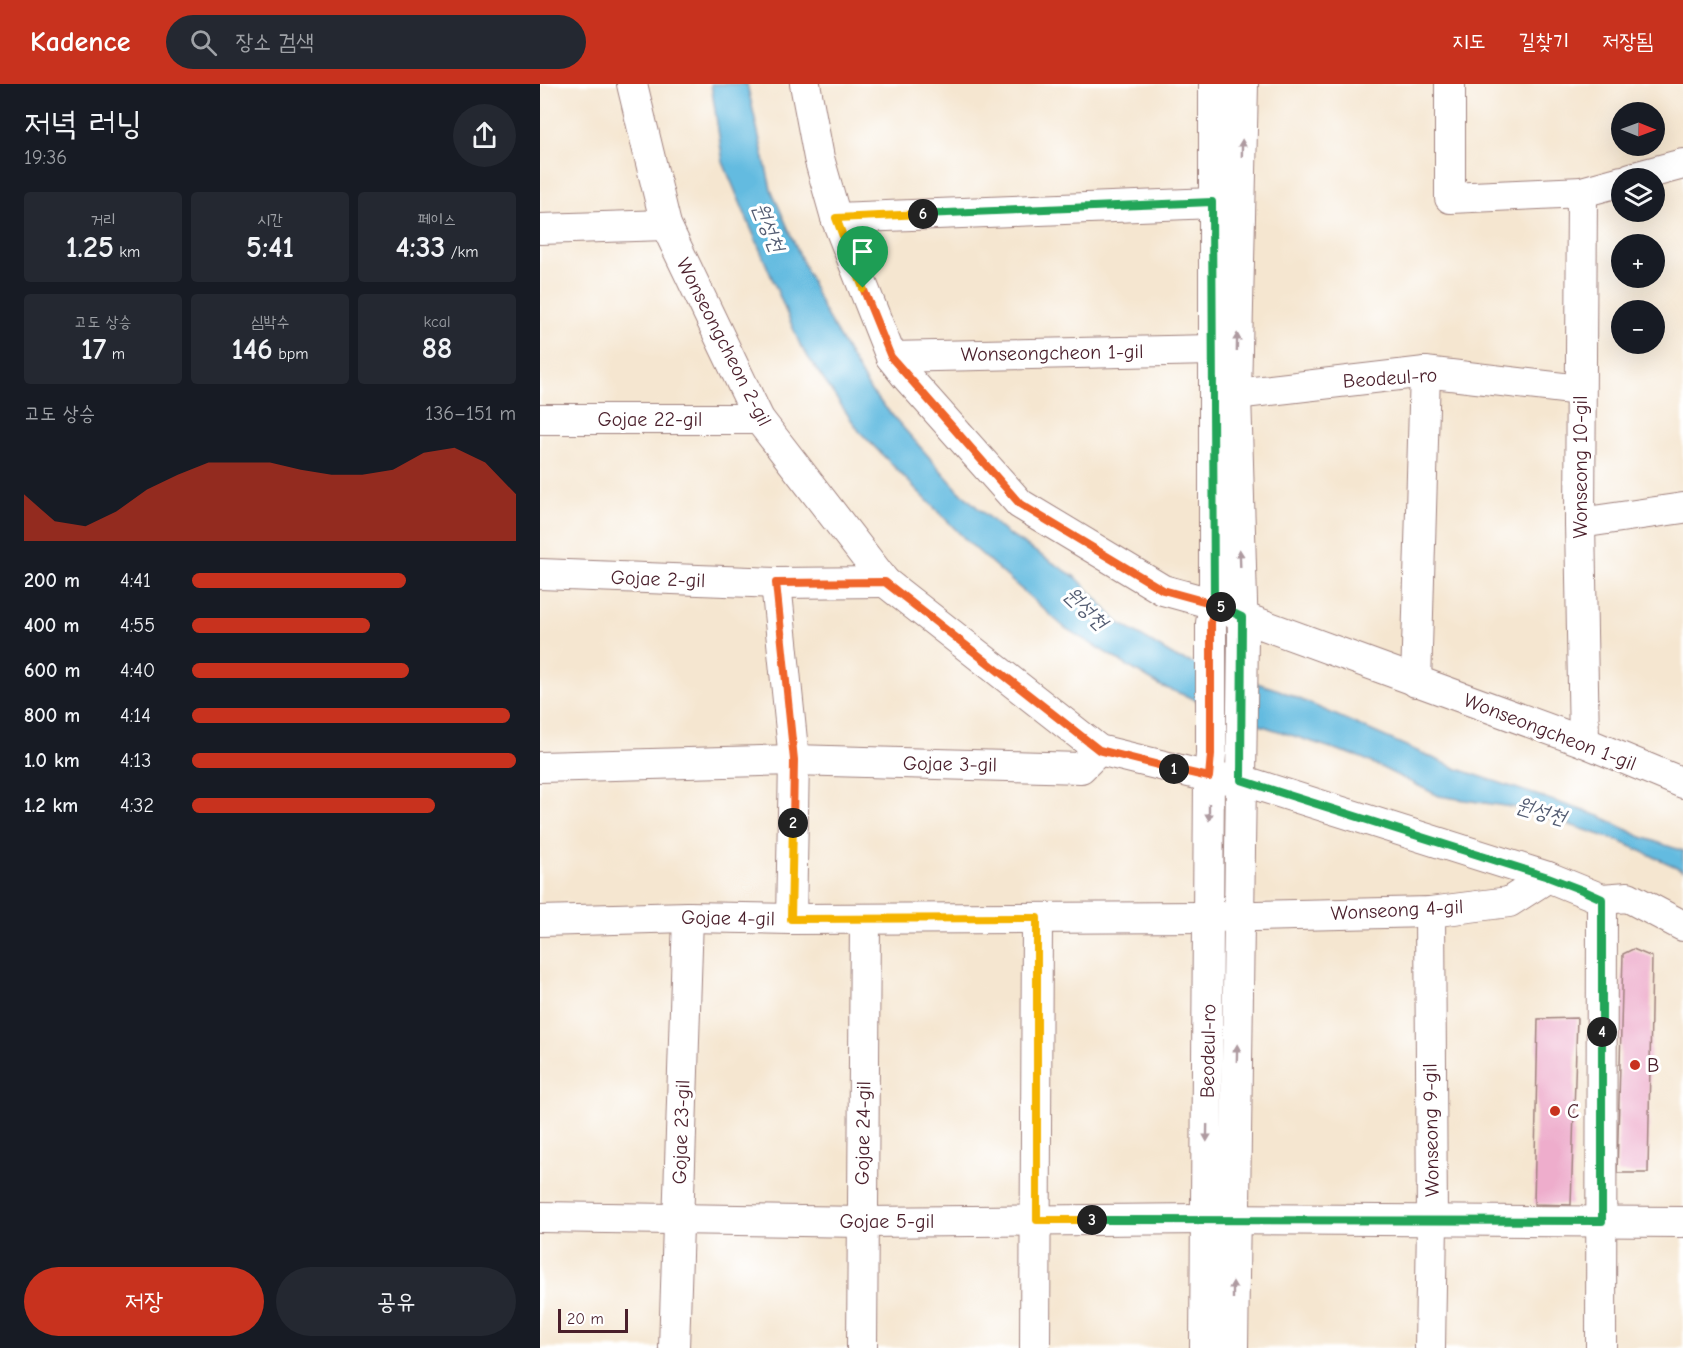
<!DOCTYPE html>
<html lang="ko">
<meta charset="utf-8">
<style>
:root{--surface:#171b24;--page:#242831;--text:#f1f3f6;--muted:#9ea1a6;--accent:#c8321e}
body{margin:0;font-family:"Comic Neue","Poor Story",sans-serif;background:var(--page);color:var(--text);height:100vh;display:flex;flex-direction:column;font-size:22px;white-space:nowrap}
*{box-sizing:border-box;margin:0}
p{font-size:20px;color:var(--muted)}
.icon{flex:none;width:33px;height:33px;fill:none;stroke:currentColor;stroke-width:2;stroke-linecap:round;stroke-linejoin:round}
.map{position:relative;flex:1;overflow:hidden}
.details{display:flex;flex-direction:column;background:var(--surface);width:540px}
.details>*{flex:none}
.needle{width:39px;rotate:91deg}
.buttons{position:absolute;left:1071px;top:18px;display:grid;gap:12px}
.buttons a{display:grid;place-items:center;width:54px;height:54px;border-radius:50%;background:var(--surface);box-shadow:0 6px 24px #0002;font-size:30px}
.scale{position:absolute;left:18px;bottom:15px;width:70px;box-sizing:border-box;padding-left:6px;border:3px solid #4a1f2b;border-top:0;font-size:16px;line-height:21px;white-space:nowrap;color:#4a1f2b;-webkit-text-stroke:4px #fff;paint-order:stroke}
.pin{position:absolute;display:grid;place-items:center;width:51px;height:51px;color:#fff;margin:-62px -26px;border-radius:50% 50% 50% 0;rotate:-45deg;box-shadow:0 0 6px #0007}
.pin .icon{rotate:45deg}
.km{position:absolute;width:30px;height:30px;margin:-15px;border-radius:50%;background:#222;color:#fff;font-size:16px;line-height:30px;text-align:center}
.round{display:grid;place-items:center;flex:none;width:63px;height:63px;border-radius:32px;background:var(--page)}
.overview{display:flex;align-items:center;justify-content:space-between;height:102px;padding:0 24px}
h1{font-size:33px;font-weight:600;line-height:45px}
.figures{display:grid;grid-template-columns:repeat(3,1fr);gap:9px;height:102px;padding:6px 24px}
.figures div{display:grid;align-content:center;border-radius:6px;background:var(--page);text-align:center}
.figures b{font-size:30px;font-weight:600}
.figures small{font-size:16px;font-weight:400}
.figures p{font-size:16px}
.chart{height:168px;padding:12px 24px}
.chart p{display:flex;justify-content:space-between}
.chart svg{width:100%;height:108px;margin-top:6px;fill:var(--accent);opacity:.7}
.primary-button{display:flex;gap:12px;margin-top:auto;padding:12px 24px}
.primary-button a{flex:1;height:69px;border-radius:36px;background:var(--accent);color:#fff;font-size:24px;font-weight:600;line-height:69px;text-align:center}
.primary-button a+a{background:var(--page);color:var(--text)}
ul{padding:0 24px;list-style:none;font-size:20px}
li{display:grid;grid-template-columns:96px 72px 1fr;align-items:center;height:45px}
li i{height:15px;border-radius:8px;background:var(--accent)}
header{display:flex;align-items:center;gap:36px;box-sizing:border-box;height:84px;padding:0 30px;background:var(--accent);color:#fff}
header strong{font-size:28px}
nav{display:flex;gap:33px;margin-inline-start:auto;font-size:21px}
.search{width:420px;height:54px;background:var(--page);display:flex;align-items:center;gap:15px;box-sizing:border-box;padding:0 21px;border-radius:33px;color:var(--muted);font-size:22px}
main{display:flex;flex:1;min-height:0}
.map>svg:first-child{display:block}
.water{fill:#63bbe0;stroke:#566d86;stroke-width:1.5}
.building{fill:#eeadcc}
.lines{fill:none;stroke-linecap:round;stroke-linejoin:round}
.minor-casing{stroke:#a0827e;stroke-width:32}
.minor{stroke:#fff;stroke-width:30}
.oneway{fill:#ae9aa0}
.split-1-casing{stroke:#fff;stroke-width:12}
.split-2-casing{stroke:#fff;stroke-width:12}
.split-3-casing{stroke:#fff;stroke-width:12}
.split-4-casing{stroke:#fff;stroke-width:12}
.split-5-casing{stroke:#fff;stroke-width:12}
.split-6-casing{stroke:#fff;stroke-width:12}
.split-7-casing{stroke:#fff;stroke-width:12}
.split-1{stroke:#f0652b;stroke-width:8}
.split-2{stroke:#f0652b;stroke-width:8}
.split-3{stroke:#f5b400;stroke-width:8}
.split-4{stroke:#22a559;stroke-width:8}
.split-5{stroke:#22a559;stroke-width:8}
.split-6{stroke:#22a559;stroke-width:8}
.split-7{stroke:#f5b400;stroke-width:8}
.poi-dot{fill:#c8321e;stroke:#fff;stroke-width:2}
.labels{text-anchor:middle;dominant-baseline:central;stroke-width:6;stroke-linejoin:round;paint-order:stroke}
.street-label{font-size:20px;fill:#4a1f2b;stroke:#fff}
.poi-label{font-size:20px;fill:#4a1f2b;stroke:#fff;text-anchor:start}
.water-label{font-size:21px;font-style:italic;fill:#545d73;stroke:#fff}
</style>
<header>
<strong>Kadence</strong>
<div class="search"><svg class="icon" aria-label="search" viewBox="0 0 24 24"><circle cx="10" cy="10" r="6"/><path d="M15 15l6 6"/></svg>장소 검색</div>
<nav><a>지도</a><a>길찾기</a><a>저장됨</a></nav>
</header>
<main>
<section class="details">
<div class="overview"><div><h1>저녁 러닝</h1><p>19:36</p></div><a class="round"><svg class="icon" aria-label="share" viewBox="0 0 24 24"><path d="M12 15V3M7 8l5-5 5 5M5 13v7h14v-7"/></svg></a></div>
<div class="figures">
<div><p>거리</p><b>1.25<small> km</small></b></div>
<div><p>시간</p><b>5:41</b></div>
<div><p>페이스</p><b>4:33<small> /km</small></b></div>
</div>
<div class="figures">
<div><p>고도 상승</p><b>17<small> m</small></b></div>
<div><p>심박수</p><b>146<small> bpm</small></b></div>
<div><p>kcal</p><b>88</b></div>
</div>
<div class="chart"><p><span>고도 상승</span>136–151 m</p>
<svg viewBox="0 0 160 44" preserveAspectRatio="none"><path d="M0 44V25L10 36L20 38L30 32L40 23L50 17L60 12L70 12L80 12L90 15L100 17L110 17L120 15L130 8L140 6L150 12L160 25V44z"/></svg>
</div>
<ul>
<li><b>200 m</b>4:41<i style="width:66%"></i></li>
<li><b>400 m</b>4:55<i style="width:55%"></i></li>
<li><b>600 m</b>4:40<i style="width:67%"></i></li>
<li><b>800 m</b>4:14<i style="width:98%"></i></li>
<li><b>1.0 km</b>4:13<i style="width:100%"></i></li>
<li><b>1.2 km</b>4:32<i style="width:75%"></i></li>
</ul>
<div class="primary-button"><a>저장</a><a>공유</a></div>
</section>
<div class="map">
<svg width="1143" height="1264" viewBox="0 0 1143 1264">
<rect width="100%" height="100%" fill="#fff"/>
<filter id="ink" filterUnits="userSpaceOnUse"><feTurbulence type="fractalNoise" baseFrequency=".0167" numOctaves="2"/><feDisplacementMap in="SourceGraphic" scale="12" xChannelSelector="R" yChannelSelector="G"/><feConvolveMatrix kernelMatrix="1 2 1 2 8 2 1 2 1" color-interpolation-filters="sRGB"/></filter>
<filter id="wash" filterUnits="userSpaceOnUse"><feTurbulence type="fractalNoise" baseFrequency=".008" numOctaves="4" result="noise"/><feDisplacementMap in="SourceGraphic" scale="24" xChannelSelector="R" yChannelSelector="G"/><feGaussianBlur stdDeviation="1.35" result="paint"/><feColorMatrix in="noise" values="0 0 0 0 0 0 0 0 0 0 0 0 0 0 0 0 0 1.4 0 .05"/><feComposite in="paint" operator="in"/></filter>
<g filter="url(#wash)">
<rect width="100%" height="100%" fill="#f5e6d0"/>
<polygon class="water" points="171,0 207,0 231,105 284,227 330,306 419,407 466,449 537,494 579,539 637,574 739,606 918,685 1062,733 1099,752 1143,767 1143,786 1079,757 978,724 899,712 822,674 723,642 621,602 525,544 428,458 319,347 261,263 183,78"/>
<g id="blocks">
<g class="building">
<polygon points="1093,865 1112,873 1108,1089 1077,1089 1083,870"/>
<polygon points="1037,934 1031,1121 994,1120 998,935"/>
</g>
</g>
</g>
<g filter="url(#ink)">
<use href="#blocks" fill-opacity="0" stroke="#a0827e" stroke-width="1.5"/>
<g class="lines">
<g class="minor-casing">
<g id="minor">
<polyline points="92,0 126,141 219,335 345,498 559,666 669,693 701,696 1008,793 1062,815 1088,813 1143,842"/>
<polyline points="265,0 279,74 296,134 351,273 366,292 480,420 623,506 674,520 702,533 1044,658 1143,699"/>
<polyline points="910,0 910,114 1042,108 1082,97"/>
<polyline points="1091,94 1143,80"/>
<polyline points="1042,108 1040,439 1044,658"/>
<polyline points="296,134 673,119"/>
<polyline points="0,145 126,141"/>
<polyline points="351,273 672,266"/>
<polyline points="696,310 885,288 1040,306"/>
<polyline points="0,335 219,335"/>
<polyline points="1040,439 1143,424"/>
<polyline points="0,490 236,499 345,498"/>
<polyline points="236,499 254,676 251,835"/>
<polyline points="876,598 885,288"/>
<polyline points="0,683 254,676 541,684 559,666"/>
<polyline points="890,828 892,1137 890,1264"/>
<polyline points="0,837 148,833 251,835 669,833 890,828 969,818 1008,793"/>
<polyline points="0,1133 322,1138 666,1135 1143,1138"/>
<polyline points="134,1264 148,833"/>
<polyline points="322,1264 325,835"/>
<polyline points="495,1264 497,834"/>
<polyline points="665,1264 669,693 671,670 671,539 674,520 674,0"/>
<polyline points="693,1264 703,552 696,310 703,0"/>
<polyline points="1061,1264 1062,815"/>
</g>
</g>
<use href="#minor" class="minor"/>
</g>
<defs><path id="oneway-solid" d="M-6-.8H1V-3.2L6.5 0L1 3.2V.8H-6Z" transform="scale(1.5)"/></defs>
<g class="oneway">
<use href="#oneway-solid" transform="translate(702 64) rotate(-89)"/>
<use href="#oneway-solid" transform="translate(697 258) rotate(-89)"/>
<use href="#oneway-solid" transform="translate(700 474) rotate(-92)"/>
<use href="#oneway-solid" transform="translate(669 728) rotate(90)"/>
<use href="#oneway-solid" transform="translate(697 969) rotate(-89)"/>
<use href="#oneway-solid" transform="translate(667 1049) rotate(91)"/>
<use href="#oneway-solid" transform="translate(693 1206) rotate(-90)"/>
</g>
</g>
<g class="lines" filter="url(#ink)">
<g class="split-1-casing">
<polyline id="split-1" points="323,204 351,273 480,420 623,506 674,520 671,539 671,670 669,693 634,685"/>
</g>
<g class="split-2-casing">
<polyline id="split-2" points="253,739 254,676 236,499 345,498 559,666 634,685"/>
</g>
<g class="split-3-casing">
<polyline id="split-3" points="253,739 251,835 497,834 497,1136 552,1136"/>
</g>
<g class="split-4-casing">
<polyline id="split-4" points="552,1136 1062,1137 1062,948"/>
</g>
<g class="split-5-casing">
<polyline id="split-5" points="681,523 702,533 701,696 1008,793 1042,806 1062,815 1062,948"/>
</g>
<g class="split-6-casing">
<polyline id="split-6" points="383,130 672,118 674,520 681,523"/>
</g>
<g class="split-7-casing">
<polyline id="split-7" points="323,204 296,134 383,130"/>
</g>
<use href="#split-1" class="split-1"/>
<use href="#split-2" class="split-2"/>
<use href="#split-3" class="split-3"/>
<use href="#split-4" class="split-4"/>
<use href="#split-5" class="split-5"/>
<use href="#split-6" class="split-6"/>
<use href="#split-7" class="split-7"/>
</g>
<g class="poi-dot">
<circle cx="1095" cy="981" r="6"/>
<circle cx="1015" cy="1027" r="6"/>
</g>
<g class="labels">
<g class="street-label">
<text transform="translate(184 258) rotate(63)">Wonseongcheon 2-gil</text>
<text transform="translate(512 269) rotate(-1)">Wonseongcheon 1-gil</text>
<text transform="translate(850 294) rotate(-4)">Beodeul-ro</text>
<text x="110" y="335">Gojae 22-gil</text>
<text transform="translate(1040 383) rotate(-90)">Wonseong 10-gil</text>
<text transform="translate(118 495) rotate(2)">Gojae 2-gil</text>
<text transform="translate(1010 648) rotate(21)">Wonseongcheon 1-gil</text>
<text transform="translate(410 680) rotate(1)">Gojae 3-gil</text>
<text transform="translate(857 826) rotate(-3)">Wonseong 4-gil</text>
<text transform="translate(188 834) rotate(1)">Gojae 4-gil</text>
<text transform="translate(668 967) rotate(-89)">Beodeul-ro</text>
<text transform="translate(891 1046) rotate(-91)">Wonseong 9-gil</text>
<text transform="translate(141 1048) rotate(-88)">Gojae 23-gil</text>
<text transform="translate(323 1049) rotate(-89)">Gojae 24-gil</text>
<text x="347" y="1137">Gojae 5-gil</text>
</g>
<g class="poi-label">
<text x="1107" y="981">B</text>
<text x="1027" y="1027">C</text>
</g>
<g class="water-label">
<text transform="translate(229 143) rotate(68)">원성천</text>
<text transform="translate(546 524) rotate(44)">원성천</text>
<text transform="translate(1001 727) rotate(16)">원성천</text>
</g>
</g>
</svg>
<div class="buttons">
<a><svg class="needle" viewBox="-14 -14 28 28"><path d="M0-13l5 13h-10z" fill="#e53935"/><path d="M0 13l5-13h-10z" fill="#9ea1a6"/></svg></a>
<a><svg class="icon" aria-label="layers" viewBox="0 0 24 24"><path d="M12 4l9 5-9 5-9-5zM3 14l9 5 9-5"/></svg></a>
<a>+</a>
<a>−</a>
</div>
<div class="scale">20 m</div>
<div class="pin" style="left:323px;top:204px;background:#1e9e55"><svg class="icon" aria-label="arrive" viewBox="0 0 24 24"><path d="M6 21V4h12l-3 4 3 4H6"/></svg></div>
<b class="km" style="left:634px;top:685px">1</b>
<b class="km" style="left:253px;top:739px">2</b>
<b class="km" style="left:552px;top:1136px">3</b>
<b class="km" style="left:1062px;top:948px">4</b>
<b class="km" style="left:681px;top:523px">5</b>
<b class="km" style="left:383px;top:130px">6</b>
</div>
</main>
